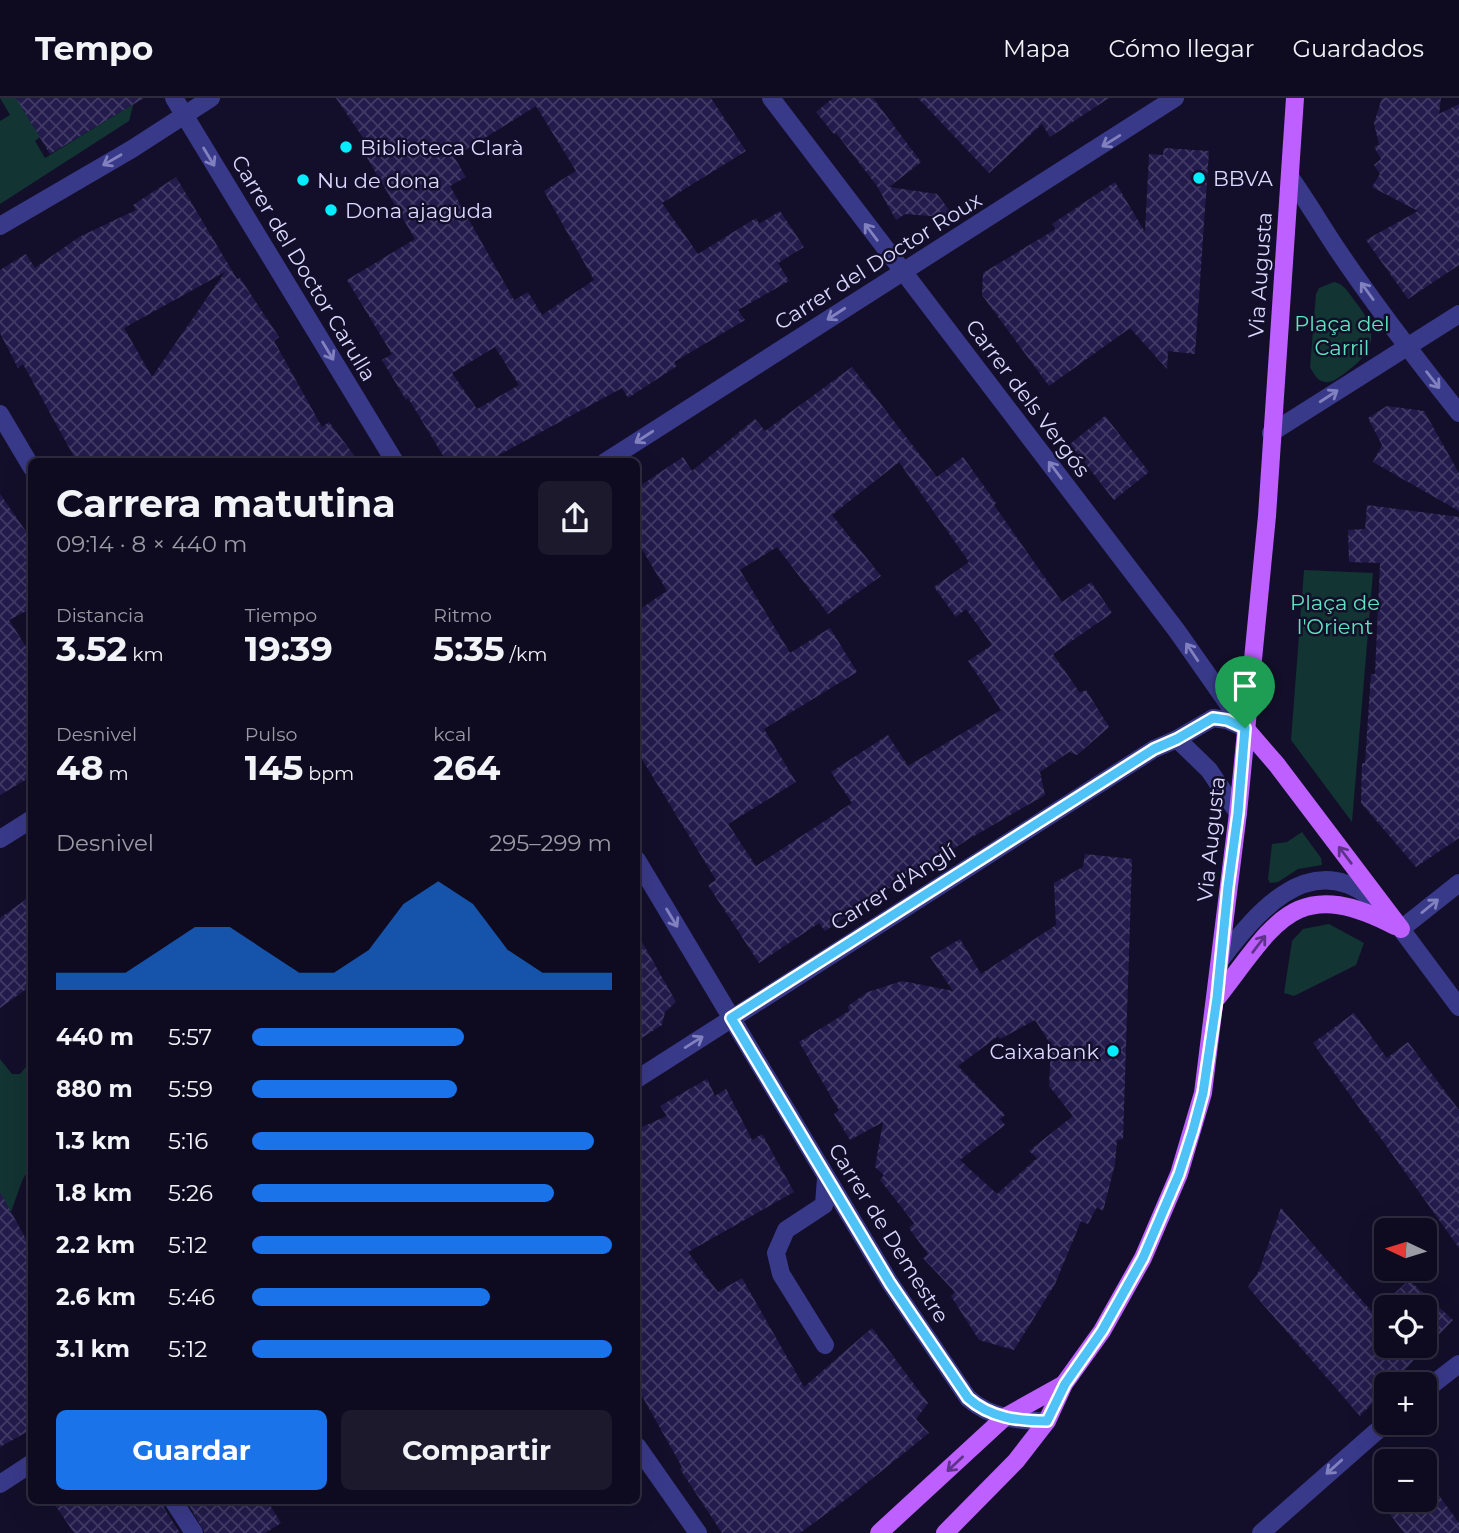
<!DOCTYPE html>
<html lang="es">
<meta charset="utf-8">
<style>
:root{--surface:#0e0b20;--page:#1c192d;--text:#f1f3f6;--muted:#9b9ba5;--line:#2e2b3e;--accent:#1a73e8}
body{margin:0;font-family:Montserrat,sans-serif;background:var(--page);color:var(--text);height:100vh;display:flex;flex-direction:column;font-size:26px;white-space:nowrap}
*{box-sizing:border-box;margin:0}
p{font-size:23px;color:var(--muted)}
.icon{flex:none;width:38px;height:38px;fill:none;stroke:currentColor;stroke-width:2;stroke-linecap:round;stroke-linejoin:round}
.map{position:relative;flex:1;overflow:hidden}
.sheet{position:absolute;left:28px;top:360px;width:612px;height:1046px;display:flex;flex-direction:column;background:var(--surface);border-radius:10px;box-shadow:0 7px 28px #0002,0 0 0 2px var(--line)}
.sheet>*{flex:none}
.needle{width:46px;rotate:274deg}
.tools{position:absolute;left:1374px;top:1120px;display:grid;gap:14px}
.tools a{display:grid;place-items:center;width:63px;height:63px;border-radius:10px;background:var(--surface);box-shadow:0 7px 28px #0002,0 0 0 2px var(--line);font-size:35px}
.pin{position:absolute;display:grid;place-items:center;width:60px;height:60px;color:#fff;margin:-72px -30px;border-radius:50% 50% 50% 0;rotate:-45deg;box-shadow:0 0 7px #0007}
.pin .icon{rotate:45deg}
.round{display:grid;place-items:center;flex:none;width:74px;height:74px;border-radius:10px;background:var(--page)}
.headline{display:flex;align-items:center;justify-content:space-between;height:119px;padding:0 28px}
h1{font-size:38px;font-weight:700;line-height:52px}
.figures{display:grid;grid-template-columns:repeat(3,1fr);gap:10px;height:119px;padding:7px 28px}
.figures div{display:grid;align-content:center}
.figures b{font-size:35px;font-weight:700}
.figures small{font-size:19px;font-weight:400}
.figures p{font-size:19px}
.chart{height:196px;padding:14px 28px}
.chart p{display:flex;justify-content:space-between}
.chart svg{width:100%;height:126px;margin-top:7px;fill:var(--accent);opacity:.7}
.primary-button{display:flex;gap:14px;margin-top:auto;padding:14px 28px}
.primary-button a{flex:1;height:80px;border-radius:10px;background:var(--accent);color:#fff;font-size:28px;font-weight:700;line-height:80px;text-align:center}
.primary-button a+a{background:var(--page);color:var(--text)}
ul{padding:0 28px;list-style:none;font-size:23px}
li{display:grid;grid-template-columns:112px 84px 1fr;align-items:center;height:52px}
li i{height:18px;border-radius:9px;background:var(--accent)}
header{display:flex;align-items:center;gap:42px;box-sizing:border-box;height:98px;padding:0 35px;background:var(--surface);border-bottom:2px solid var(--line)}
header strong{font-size:33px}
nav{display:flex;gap:38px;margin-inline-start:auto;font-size:24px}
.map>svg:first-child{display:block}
.green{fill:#123432}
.building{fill:url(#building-cross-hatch);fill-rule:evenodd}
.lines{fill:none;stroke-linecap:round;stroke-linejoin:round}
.pedestrian{stroke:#39398a;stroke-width:18}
.minor{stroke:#39398a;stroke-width:18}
.tertiary{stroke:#39398a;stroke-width:18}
.primary{stroke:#be5fff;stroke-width:18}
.oneway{stroke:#8281bf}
.oneway2{stroke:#60338a}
.route-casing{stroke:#fff;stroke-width:14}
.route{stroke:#4fc3f7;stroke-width:9}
.poi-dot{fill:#04edff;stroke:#130f2a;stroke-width:2.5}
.labels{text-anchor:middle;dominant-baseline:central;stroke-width:5;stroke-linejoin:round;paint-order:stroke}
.poi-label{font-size:21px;fill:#dbd8ff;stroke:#130f2a;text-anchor:start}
.street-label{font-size:21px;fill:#dbd8ff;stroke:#130f2a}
.park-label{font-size:21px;fill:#5ee5bf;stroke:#130f2a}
</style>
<header>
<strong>Tempo</strong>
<nav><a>Mapa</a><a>Cómo llegar</a><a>Guardados</a></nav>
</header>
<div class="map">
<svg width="1459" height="1435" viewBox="0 0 1459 1435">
<defs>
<pattern id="building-cross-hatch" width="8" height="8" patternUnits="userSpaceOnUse" patternTransform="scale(1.75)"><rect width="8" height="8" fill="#231b4b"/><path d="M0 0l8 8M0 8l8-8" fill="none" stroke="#423b66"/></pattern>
</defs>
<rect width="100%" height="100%" fill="#130f2a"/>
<g class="green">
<polygon points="0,0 16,0 40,39 35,43 45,60 130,8 135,0 129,23 0,106 0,23 10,17"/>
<path d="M1334,184C1344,186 1348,194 1354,202C1379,233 1378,251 1345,275C1339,279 1333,285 1325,284C1317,283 1314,276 1310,269L1316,196L1319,190Z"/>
<polygon points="1304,472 1373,475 1352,724 1291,642"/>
<polygon points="1302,734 1321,760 1322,767 1298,771 1278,784 1270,785 1268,781 1272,746 1287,744"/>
<polygon points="1329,826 1364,845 1356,867 1294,898 1284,895 1292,843 1303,831"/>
<polygon points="0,961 12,976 20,976 32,962 31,1067 22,1083 11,1114 0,1120"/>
</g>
<g class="building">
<polygon points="16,0 144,0 50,56"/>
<path d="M336,0H711L746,53L662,105L698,156L756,120L759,126L780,113L804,149L778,165L789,183L738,212L745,222L674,264L677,268L628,300L622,290L486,364H447L408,300L406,302L382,262L392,256L347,182L415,141L366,58L372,53ZM536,8L576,73L544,93L594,182L542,217L528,194L514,202L450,88L466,79L454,59ZM495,249L519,287L477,311L452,275Z"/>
<polygon points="833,0 873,0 921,64 889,89 937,96 955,120 905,116 896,122 877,88 836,35 834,36 816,14"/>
<polygon points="918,0 1109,0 1050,39 1042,26 989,75"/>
<polygon points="1382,0 1441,0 1439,16 1459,6 1459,167 1408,201 1366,142 1418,113 1372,89 1380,76 1374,67 1381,61 1374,49 1379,47 1374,25"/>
<polygon points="1164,50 1209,53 1195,256 1168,253 1167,271 1130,230 1049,288 982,197 983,175 1056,131 1052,126 1115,84 1145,134 1149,56 1163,57"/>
<path d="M176,79L237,181L240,180L279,239L274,243L322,329L329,324L359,364H77L23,266L18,270L0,235V172L26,156L35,170L79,139L136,112L133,107ZM225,174L152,279L124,230Z"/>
<path d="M852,269L937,379L963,359L996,405L994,407L1062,504L1091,484L1112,515L1053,556L1080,595L1086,592L1109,629L1077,657L1069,654L1040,674L1045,697L967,742L903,784L901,782L825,833L819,825L759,865L708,787L716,782L637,653V513L667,493L637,443V390L683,359L692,373L755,321L765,333ZM899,364L969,464L934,489L956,519L966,511L992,547L968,563L1001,612L908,668L888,637L831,674L852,705L756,768L728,726L796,684L764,631L857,574L830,530L790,555L740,472L777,449L828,516L881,478L832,417Z"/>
<polygon points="1387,308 1424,313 1459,375 1459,413 1373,364 1382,347 1368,320"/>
<polygon points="1105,318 1149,374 1114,402 1070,346"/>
<polygon points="0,396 32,442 32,510 9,522 32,558 32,678 0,697"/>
<polygon points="1367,407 1459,419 1459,740 1416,769 1361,705 1362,665 1365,665 1371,576 1375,576 1380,465 1349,464 1348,432 1365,431"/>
<path d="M1085,756L1132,761L1123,1041L1117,1042L1115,1066L1103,1113L1097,1109L1088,1126L1081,1123L1055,1186L1014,1252L979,1242L951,1198L955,1194L923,1160L928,1156L909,1130L914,1125L880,1082L884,1077L875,1069L883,1024L850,1042L834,1016L839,1012L799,944L849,913L848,908L868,894L902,883L953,893L930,859L960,841L981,876L1056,827L1054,785L1083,769ZM1035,922L1051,947L1049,988L1073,1018L1029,1053L1037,1060L997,1096L960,1062L1005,1027L1000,1021L1005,1017L958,968L998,938L1000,941Z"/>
<polygon points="32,797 32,887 0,910 0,820"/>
<polygon points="637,835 676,904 665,914 662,927 637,943"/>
<polygon points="1354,915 1387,960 1408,944 1459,1012 1459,1150 1313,945"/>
<polygon points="707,981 715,998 726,991 752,1042 762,1036 794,1094 688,1154 718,1194 742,1180 804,1289 872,1230 928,1305 916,1321 929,1335 853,1396 800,1435 722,1435 680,1371 682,1369 637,1289 637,1031 667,1018 660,1008"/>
<polygon points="0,1094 32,1152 32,1331 0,1349"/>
<path d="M1281,1110L1373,1215L1409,1182L1453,1222L1391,1286H1386V1291L1360,1318L1248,1189L1259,1173ZM1386,1209H1424V1248H1386Z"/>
<polygon points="1424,1377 1459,1425 1459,1435 1404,1435 1387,1412 1402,1402 1424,1402"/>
<polygon points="53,1404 163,1404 164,1410 180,1435 74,1435"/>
<polygon points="187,1404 268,1404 281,1425 265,1435 205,1435"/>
</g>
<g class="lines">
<g class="pedestrian">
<polyline points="825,1247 781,1176 776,1155 786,1132 824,1107 826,1080"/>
<polyline points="174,1404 194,1435"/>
</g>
<g class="minor">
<polyline points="174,0 395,364"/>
<polyline points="771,0 1177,533 1245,630"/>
<path d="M1290,79C1307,103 1321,127 1337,151C1375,208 1417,262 1459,315"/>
<polyline points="0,128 132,51 211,0"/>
<polyline points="0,316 32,370"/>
<polyline points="1271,335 1459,216"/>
<polyline points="605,364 1175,0"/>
<polyline points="1177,641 1209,672 1238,715"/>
<polyline points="0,741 32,721"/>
<path d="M637,762L890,1185L968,1300C990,1320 1019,1323 1047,1323"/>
<path d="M1221,861C1255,817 1306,753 1367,797C1380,806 1390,819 1401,831L1459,785"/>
<polyline points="637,981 1154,651 1177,641 1213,620 1227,622 1245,630"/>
<polyline points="1424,1293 1459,1266"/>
<polyline points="637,1348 698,1435"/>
<polyline points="0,1386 32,1365"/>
<polyline points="1261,1435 1386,1325"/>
</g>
<polyline class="tertiary" points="1401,831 1459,909"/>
<g class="primary">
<polyline points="1245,630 1277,667 1401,831"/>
<path d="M1217,900C1275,826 1294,775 1395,828"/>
<polyline points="879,1435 1005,1319 1064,1286"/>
<polyline points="945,1435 1016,1363 1047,1323 1064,1286 1102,1233 1143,1160 1179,1076 1203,995 1238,715 1267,418 1295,0"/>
</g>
</g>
<defs><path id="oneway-shaft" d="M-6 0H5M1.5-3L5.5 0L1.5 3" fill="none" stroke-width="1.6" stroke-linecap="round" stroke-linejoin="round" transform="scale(1.75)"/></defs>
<g class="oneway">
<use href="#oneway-shaft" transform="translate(1111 43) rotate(148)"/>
<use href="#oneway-shaft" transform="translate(209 59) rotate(59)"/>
<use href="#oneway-shaft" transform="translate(112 62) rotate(150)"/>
<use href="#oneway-shaft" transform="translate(871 134) rotate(-127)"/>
<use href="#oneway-shaft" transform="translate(1367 193) rotate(-126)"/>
<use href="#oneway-shaft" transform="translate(836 216) rotate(147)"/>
<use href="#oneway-shaft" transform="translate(328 253) rotate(59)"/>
<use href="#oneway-shaft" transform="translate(1433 282) rotate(52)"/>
<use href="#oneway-shaft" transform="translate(1329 298) rotate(-33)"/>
<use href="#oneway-shaft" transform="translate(644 339) rotate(147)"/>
<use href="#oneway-shaft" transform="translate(1055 372) rotate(-127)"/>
<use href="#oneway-shaft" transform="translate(1192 554) rotate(-124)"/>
<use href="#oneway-shaft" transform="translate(1430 808) rotate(-39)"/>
<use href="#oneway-shaft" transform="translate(672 820) rotate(59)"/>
<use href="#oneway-shaft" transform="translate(694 944) rotate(-32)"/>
<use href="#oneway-shaft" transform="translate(1334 1369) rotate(138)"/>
</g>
<g class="oneway2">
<use href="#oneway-shaft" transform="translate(1345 757) rotate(-127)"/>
<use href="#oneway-shaft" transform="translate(1259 846) rotate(-53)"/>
<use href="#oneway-shaft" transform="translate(955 1366) rotate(137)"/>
</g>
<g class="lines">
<g class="route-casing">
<path id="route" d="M1213,620L1227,622L1245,630L1238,715L1228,789L1217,900L1203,995L1193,1032L1179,1076L1143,1160L1102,1233L1065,1286L1047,1323C1019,1323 990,1320 968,1300L890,1185L731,920L1154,651L1177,641Z"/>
</g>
<use href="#route" class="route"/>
</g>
<g class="poi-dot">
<circle cx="346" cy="49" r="7"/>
<circle cx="1199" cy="80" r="7"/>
<circle cx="303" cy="82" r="7"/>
<circle cx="331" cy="112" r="7"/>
<circle cx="1113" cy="953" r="7"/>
</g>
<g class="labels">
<g class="poi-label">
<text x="360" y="49">Biblioteca Clarà</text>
<text x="1213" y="80">BBVA</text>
<text x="317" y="82">Nu de dona</text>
<text x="345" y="112">Dona ajaguda</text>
<text x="1099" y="953" text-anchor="end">Caixabank</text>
</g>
<g class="street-label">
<text transform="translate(878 163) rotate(-32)">Carrer del Doctor Roux</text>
<text transform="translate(304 170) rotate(59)">Carrer del Doctor Carulla</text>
<text transform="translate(1260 177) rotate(-86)">Via Augusta</text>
<text transform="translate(1028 300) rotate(53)">Carrer dels Vergós</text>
<text transform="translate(1211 741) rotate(-84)">Via Augusta</text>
<text transform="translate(893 789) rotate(-32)">Carrer d'Anglí</text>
<text transform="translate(889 1135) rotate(58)">Carrer de Demestre</text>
</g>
<g class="park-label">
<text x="1342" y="225">Plaça del<tspan x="1342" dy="24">Carril</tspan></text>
<text x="1335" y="504">Plaça de<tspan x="1335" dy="24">l'Orient</tspan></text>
</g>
</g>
</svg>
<div class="tools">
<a><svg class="needle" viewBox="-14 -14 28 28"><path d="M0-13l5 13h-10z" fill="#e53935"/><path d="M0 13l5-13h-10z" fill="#9b9ba5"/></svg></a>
<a><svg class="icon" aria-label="locate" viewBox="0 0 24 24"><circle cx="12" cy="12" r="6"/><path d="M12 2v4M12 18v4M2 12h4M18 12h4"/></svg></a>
<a>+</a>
<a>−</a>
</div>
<div class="pin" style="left:1245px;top:630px;background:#1e9e55"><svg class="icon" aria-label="arrive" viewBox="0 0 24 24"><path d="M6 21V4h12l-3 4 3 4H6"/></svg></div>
<section class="sheet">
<div class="headline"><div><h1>Carrera matutina</h1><p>09:14 · 8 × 440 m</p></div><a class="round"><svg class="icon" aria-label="share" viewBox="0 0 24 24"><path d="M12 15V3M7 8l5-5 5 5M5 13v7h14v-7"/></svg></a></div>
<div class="figures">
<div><p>Distancia</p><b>3.52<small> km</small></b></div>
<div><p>Tiempo</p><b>19:39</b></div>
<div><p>Ritmo</p><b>5:35<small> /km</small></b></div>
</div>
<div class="figures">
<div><p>Desnivel</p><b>48<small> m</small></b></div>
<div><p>Pulso</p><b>145<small> bpm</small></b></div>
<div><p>kcal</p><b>264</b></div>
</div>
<div class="chart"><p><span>Desnivel</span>295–299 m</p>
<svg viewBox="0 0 160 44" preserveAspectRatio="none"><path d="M0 44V38L10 38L20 38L30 30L40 22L50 22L60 30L70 38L80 38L90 30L100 14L110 6L120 14L130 30L140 38L150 38L160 38V44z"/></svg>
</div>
<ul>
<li><b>440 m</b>5:57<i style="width:59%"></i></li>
<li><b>880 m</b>5:59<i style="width:57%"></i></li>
<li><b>1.3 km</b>5:16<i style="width:95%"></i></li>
<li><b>1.8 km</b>5:26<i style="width:84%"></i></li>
<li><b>2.2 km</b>5:12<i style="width:100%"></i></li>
<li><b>2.6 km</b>5:46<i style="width:66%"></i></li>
<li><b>3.1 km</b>5:12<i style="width:100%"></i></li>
</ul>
<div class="primary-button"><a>Guardar</a><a>Compartir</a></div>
</section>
</div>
